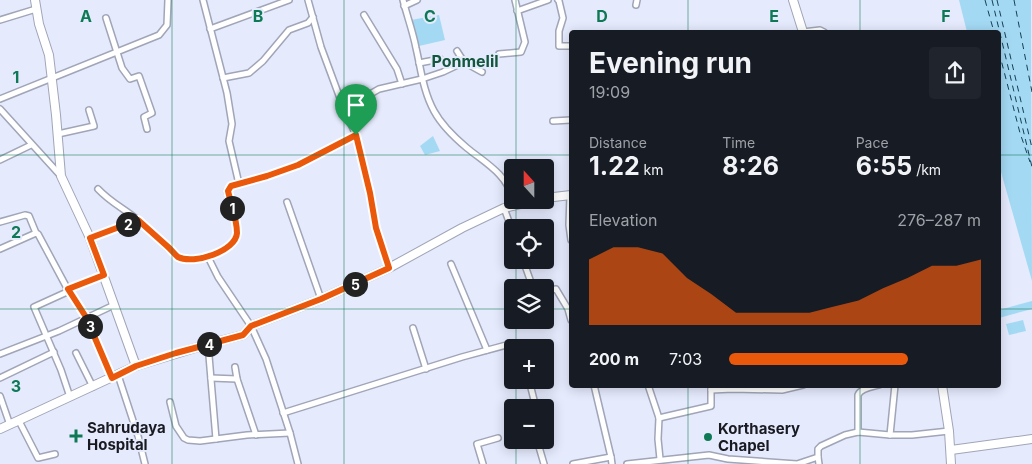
<!DOCTYPE html>
<meta charset="utf-8">
<style>
:root{--surface:#171b24;--page:#20242c;--text:#f1f3f6;--muted:#9ea1a6;--accent:#ea580c}
body{margin:0;font-family:Inter,sans-serif;background:var(--page);color:var(--text);height:100vh;display:flex;flex-direction:column;font-size:19px;white-space:nowrap}
*{box-sizing:border-box;margin:0}
p{font-size:16px;color:var(--muted)}
.icon{flex:none;width:28px;height:28px;fill:none;stroke:currentColor;stroke-width:2;stroke-linecap:round;stroke-linejoin:round}
.map{position:relative;flex:1;overflow:hidden}
.drawer{position:absolute;left:569px;top:30px;width:432px;height:358px;display:flex;flex-direction:column;background:var(--surface);border-radius:5px;box-shadow:0 2px 12px #0003}
.drawer>*{flex:none}
.needle{width:32px;rotate:339deg}
.tools{position:absolute;left:504px;top:159px;display:grid;gap:10px}
.tools a{display:grid;place-items:center;width:50px;height:50px;border-radius:5px;background:var(--surface);box-shadow:0 2px 12px #0003;font-size:25px}
.pin{position:absolute;display:grid;place-items:center;width:42px;height:42px;color:#fff;margin:-51px -21px;border-radius:50% 50% 50% 0;rotate:-45deg;box-shadow:0 0 5px #0007}
.pin .icon{rotate:45deg}
.km{position:absolute;width:25px;height:25px;margin:-12px;border-radius:50%;background:#222;color:#fff;font-size:14px;line-height:25px;text-align:center}
.round{display:grid;place-items:center;flex:none;width:52px;height:52px;border-radius:5px;background:var(--page)}
.headline{display:flex;align-items:center;justify-content:space-between;height:85px;padding:0 20px}
h1{font-size:28px;font-weight:700;line-height:38px}
.metrics{display:grid;grid-template-columns:repeat(3,1fr);gap:8px;height:85px;padding:5px 20px}
.metrics div{display:grid;align-content:center}
.metrics b{font-size:25px;font-weight:700}
.metrics small{font-size:14px;font-weight:400}
.metrics p{font-size:14px}
.chart{height:140px;padding:10px 20px}
.chart p{display:flex;justify-content:space-between}
.chart svg{width:100%;height:90px;margin-top:5px;fill:var(--accent);opacity:.7}
ul{padding:0 20px;list-style:none;font-size:16px}
li{display:grid;grid-template-columns:80px 60px 1fr;align-items:center;height:38px}
li i{height:12px;border-radius:6px;background:var(--accent)}
.map>svg:first-child{display:block}
.water{fill:#a4d9f4}
.lines{fill:none;stroke-linecap:round;stroke-linejoin:round}
.ferry{stroke:#144053;stroke-width:1;stroke-dasharray:6 5;stroke-linecap:butt}
.street-casing{stroke:#a0a5b7;stroke-width:8}
.secondary-casing{stroke:#a0a5b7;stroke-width:10}
.street{stroke:#fff;stroke-width:5}
.secondary{stroke:#fff;stroke-width:8}
.route-casing{stroke:#fff;stroke-width:10}
.route{stroke:#ea580c;stroke-width:6}
.grid{fill:none;stroke:#0e7a55;stroke-width:1;stroke-opacity:0.55}
.poi-dot{fill:#0e7a55;stroke:#e5eafd;stroke-width:2}
.labels{text-anchor:middle;dominant-baseline:central;stroke-width:4;stroke-linejoin:round;paint-order:stroke}
.poi-label{font-size:15px;font-weight:bold;fill:#191a21;stroke:#e5eafd;text-anchor:start}
.neighbourhood-label{font-size:16px;font-weight:bold;fill:#12563c;stroke:#e5eafd}
.grid-label{font-size:16px;text-anchor:middle;font-weight:bold;fill:#0e7a55;stroke:#e5eafd;stroke-width:4;stroke-linejoin:round;paint-order:stroke}
</style>
<div class="map">
<svg width="1032" height="464" viewBox="0 0 1032 464">
<rect width="100%" height="100%" fill="#e5eafd"/>
<g class="water">
<polygon points="959,0 1031,0 1032,281 999,165 999,32 967,32"/>
<polygon points="439,15 445,40 419,46 411,20"/>
<polygon points="433,136 440,151 425,155 420,146"/>
<polygon points="1032,301 1032,309 999,318 999,310"/>
<polygon points="1023,320 1026,331 1009,335 1006,324"/>
</g>
<g class="lines">
<g class="ferry">
<polyline points="985,0 994,32"/>
<polyline points="992,0 1032,167"/>
<polyline points="997,0 1032,148"/>
<polyline points="1014,0 1032,92"/>
<polyline points="999,52 1020,133 1030,162"/>
</g>
<g class="street-casing">
<g id="street">
<polyline points="203,0 227,93 232,124 229,141 239,184"/>
<polyline points="308,0 321,47 344,109 356,135 370,193 376,227 389,268"/>
<path d="M403,0C407,16 413,32 416,48C421,69 423,91 434,111C441,124 455,138 467,148C484,162 508,175 512,198"/>
<polyline points="558,0 559,1 563,18 559,31 559,46 571,46"/>
<polyline points="636,5 637,0"/>
<polyline points="404,6 417,0"/>
<polyline points="517,11 548,0"/>
<polyline points="364,15 397,69 402,84"/>
<polyline points="106,18 122,68 130,79 139,76 152,113 144,117 147,129"/>
<polyline points="0,20 36,9"/>
<polyline points="210,29 289,0"/>
<polyline points="803,32 820,30 824,32"/>
<polyline points="499,54 521,52 525,42 515,0"/>
<polyline points="464,62 482,72"/>
<polyline points="419,63 440,59"/>
<polyline points="223,78 249,73 263,61 289,30 308,23 313,17"/>
<polyline points="0,99 159,35 167,25 168,0"/>
<polyline points="0,109 60,175"/>
<polyline points="344,109 379,89 422,79 443,72 464,62 457,51"/>
<polyline points="553,121 571,120"/>
<polyline points="58,134 94,126 89,110"/>
<polyline points="0,160 31,145"/>
<path d="M98,189C112,204 126,209 140,222C149,229 172,254 180,257C195,263 232,253 236,236C239,222 231,204 227,191L231,186L267,176L298,165L356,135"/>
<polyline points="570,195 569,225 571,240"/>
<polyline points="287,202 321,299"/>
<polyline points="504,208 512,230"/>
<polyline points="0,222 25,215 29,216 36,233"/>
<polyline points="90,238 138,220"/>
<polyline points="0,249 36,233 38,234 67,288 70,289 104,275"/>
<polyline points="208,257 218,277 251,326 266,359 290,433 298,464"/>
<polyline points="523,260 533,288"/>
<polyline points="451,264 487,350"/>
<polyline points="545,291 556,289 568,309 571,320"/>
<polyline points="413,328 426,369"/>
<polyline points="208,344 216,439"/>
<polyline points="76,353 93,387"/>
<polyline points="0,354 59,331 114,305"/>
<polyline points="235,367 237,379 256,435"/>
<polyline points="118,375 138,436 145,464"/>
<polyline points="0,378 54,352"/>
<polyline points="211,378 237,379"/>
<polyline points="529,380 536,408"/>
<polyline points="594,385 611,457"/>
<polyline points="648,385 659,418 658,439 660,459"/>
<polyline points="711,390 733,389 782,390 803,385"/>
<polyline points="0,396 10,425"/>
<polyline points="70,397 61,370 34,307 67,292 68,289 86,317 112,378"/>
<polyline points="170,402 176,426 184,438 188,440 200,441 247,435 290,433"/>
<polyline points="283,413 462,357 510,344 512,354"/>
<polyline points="659,418 711,406 711,385"/>
<polyline points="19,421 38,458 55,454"/>
<path d="M858,432V395C861,388 872,387 879,385"/>
<polyline points="890,435 895,385"/>
<polyline points="537,440 544,464"/>
<polyline points="818,457 819,464"/>
<polyline points="483,464 477,444 498,438"/>
<polyline points="573,464 611,457 612,464"/>
<polyline points="627,464 709,455 728,459 797,464 818,457 818,449 821,446 845,435 858,432 890,435 912,435 949,431"/>
</g>
</g>
<g class="secondary-casing">
<g id="secondary">
<polyline points="35,0 39,24 49,55 56,115 61,176 90,238 136,366"/>
<polyline points="793,0 803,32"/>
<polyline points="545,198 571,195"/>
<polyline points="942,385 949,431 951,464"/>
<polyline points="0,429 136,366 208,344 243,335 251,326 321,299 389,268 462,228 504,208 537,200"/>
<polyline points="951,450 1032,439"/>
</g>
</g>
<use href="#street" class="street"/>
<use href="#secondary" class="secondary"/>
</g>
<g class="lines">
<g class="route-casing">
<path id="route" d="M356,135L370,193L376,228L389,268L321,299L251,326L243,335L176,353L136,366L112,378L86,317L68,289L104,275L90,238L138,220C148,229 158,238 167,246C171,249 174,254 178,257C194,265 236,251 237,233C237,219 231,204 228,191L231,186L267,176L298,165Z"/>
</g>
<use href="#route" class="route"/>
</g>
<path class="grid" d="M172,0V464M344,0V464M516,0V168M688,0V32M860,0V32M0,155H571M999,155H1032M516,200V228M516,260V288M0,309H512M545,309H571M999,309H1032M516,320V348M516,380V408M688,385V464M860,385V464M516,440V464"/>
<g class="poi-dot">
<path d="M73.5 428.5h5v5h5v5h-5v5h-5v-5h-5v-5h5z"/>
<circle cx="708" cy="437" r="5"/>
</g>
<g class="labels">
<g class="poi-label">
<text x="87" y="427">Sahrudaya<tspan x="87" dy="17">Hospital</tspan></text>
<text x="718" y="428">Korthasery<tspan x="718" dy="17">Chapel</tspan></text>
</g>
<g class="neighbourhood-label">
<text x="465" y="61">Ponmelil</text>
</g>
</g>
<g class="grid-label">
<text x="86" y="22">A</text>
<text x="258" y="22">B</text>
<text x="430" y="22">C</text>
<text x="602" y="22">D</text>
<text x="774" y="22">E</text>
<text x="946" y="22">F</text>
<text x="16" y="83">1</text>
<text x="16" y="238">2</text>
<text x="16" y="392">3</text>
</g>
</svg>
<div class="tools">
<a><svg class="needle" viewBox="-14 -14 28 28"><path d="M0-13l5 13h-10z" fill="#e53935"/><path d="M0 13l5-13h-10z" fill="#9ea1a6"/></svg></a>
<a><svg class="icon" aria-label="locate" viewBox="0 0 24 24"><circle cx="12" cy="12" r="6"/><path d="M12 2v4M12 18v4M2 12h4M18 12h4"/></svg></a>
<a><svg class="icon" aria-label="layers" viewBox="0 0 24 24"><path d="M12 4l9 5-9 5-9-5zM3 14l9 5 9-5"/></svg></a>
<a>+</a>
<a>−</a>
</div>
<div class="pin" style="left:356px;top:135px;background:#1e9e55"><svg class="icon" aria-label="arrive" viewBox="0 0 24 24"><path d="M6 21V4h12l-3 4 3 4H6"/></svg></div>
<b class="km" style="left:232px;top:208px">1</b>
<b class="km" style="left:128px;top:224px">2</b>
<b class="km" style="left:90px;top:326px">3</b>
<b class="km" style="left:209px;top:344px">4</b>
<b class="km" style="left:355px;top:284px">5</b>
<section class="drawer">
<div class="headline"><div><h1>Evening run</h1><p>19:09</p></div><a class="round"><svg class="icon" aria-label="share" viewBox="0 0 24 24"><path d="M12 15V3M7 8l5-5 5 5M5 13v7h14v-7"/></svg></a></div>
<div class="metrics">
<div><p>Distance</p><b>1.22<small> km</small></b></div>
<div><p>Time</p><b>8:26</b></div>
<div><p>Pace</p><b>6:55<small> /km</small></b></div>
</div>
<div class="chart"><p><span>Elevation</span>276–287 m</p>
<svg viewBox="0 0 160 44" preserveAspectRatio="none"><path d="M0 44V12L10 6L20 6L30 9L40 21L50 29L60 38L70 38L80 38L90 38L100 35L110 32L120 26L130 21L140 15L150 15L160 12V44z"/></svg>
</div>
<ul>
<li><b>200 m</b>7:03<i style="width:71%"></i></li>
</ul>
</section>
</div>
